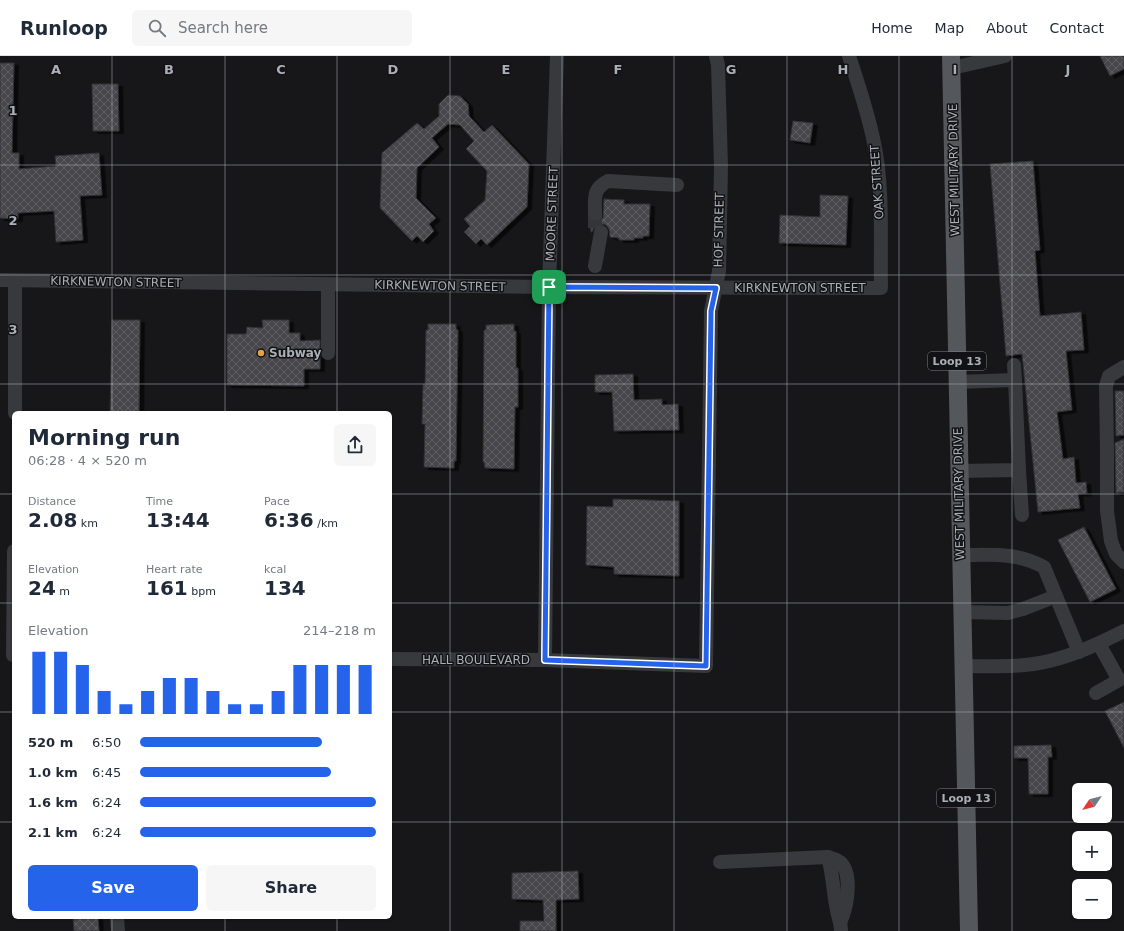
<!DOCTYPE html>
<meta charset="utf-8">
<style>
:root{--surface:#fff;--page:#f6f6f7;--text:#1f2937;--muted:#747a83;--line:#e0e1e3;--accent:#2563eb}
body{margin:0;font-family:"DejaVu Sans",sans-serif;background:var(--page);color:var(--text);height:100vh;display:flex;flex-direction:column;font-size:15px;white-space:nowrap}
*{box-sizing:border-box;margin:0}
p{font-size:13px;color:var(--muted)}
.icon{flex:none;width:22px;height:22px;fill:none;stroke:currentColor;stroke-width:2;stroke-linecap:round;stroke-linejoin:round}
.map{position:relative;flex:1;overflow:hidden}
.side{position:absolute;left:12px;top:355px;width:380px;height:508px;display:flex;flex-direction:column;background:var(--surface);border-radius:6px;box-shadow:0 1px 3px #0004}
.side>*{flex:none}
.needle{width:26px;rotate:235deg}
.fabs{position:absolute;left:1072px;top:727px;display:grid;gap:8px}
.fabs a{display:grid;place-items:center;width:40px;height:40px;border-radius:6px;background:var(--surface);box-shadow:0 1px 3px #0004;font-size:20px}
.pin{position:absolute;display:grid;place-items:center;width:34px;height:34px;color:#fff;margin:-17px;border-radius:8px;box-shadow:0 2px 6px #0006}
.round{display:grid;place-items:center;flex:none;width:42px;height:42px;border-radius:6px;background:var(--page)}
.overview{display:flex;align-items:center;justify-content:space-between;height:68px;padding:0 16px}
h1{font-size:22px;font-weight:600;line-height:30px}
.figures{display:grid;grid-template-columns:repeat(3,1fr);gap:6px;height:68px;padding:4px 16px}
.figures div{display:grid;align-content:center}
.figures b{font-size:20px;font-weight:600}
.figures small{font-size:11px;font-weight:400}
.figures p{font-size:11px}
.chart{height:112px;padding:8px 16px}
.chart p{display:flex;justify-content:space-between}
.chart svg{width:100%;height:72px;margin-top:4px;stroke:var(--accent);stroke-width:6}
.primary-button{display:flex;gap:8px;margin-top:auto;padding:8px 16px}
.primary-button a{flex:1;height:46px;border-radius:6px;background:var(--accent);color:#fff;font-size:16px;font-weight:600;line-height:46px;text-align:center}
.primary-button a+a{background:var(--page);color:var(--text)}
ul{padding:0 16px;list-style:none;font-size:13px}
li{display:grid;grid-template-columns:64px 48px 1fr;align-items:center;height:30px}
li i{height:10px;border-radius:5px;background:var(--accent)}
header{display:flex;align-items:center;gap:24px;box-sizing:border-box;height:56px;padding:0 20px;background:var(--surface);border-bottom:1px solid var(--line)}
header strong{font-size:19px}
nav{display:flex;gap:22px;margin-inline-start:auto;font-size:14px}
.search{width:280px;height:36px;background:var(--page);display:flex;align-items:center;gap:10px;box-sizing:border-box;padding:0 14px;border-radius:6px;color:var(--muted);font-size:15px}
.map>svg:first-child{display:block}
.building{fill:url(#building-cross-hatch);stroke:#313135;filter:url(#shadow)}
.lines{fill:none;stroke-linecap:round;stroke-linejoin:round}
.minor-tunnel{stroke:#343539;stroke-width:14;stroke-dasharray:14 7;stroke-linecap:butt}
.minor{stroke:#38393d;stroke-width:14}
.major{stroke:#54575c;stroke-width:18}
.route-casing{stroke:#fff;stroke-width:8}
.route{stroke:#2563eb;stroke-width:5}
.grid{fill:none;stroke:#aaafb8;stroke-width:1;stroke-opacity:0.55}
.poi-dot{fill:#e6a241;stroke:#121214;stroke-width:1.5}
.labels{text-anchor:middle;dominant-baseline:central;stroke-width:3;stroke-linejoin:round;paint-order:stroke}
.shield{fill:#121214;stroke:#7c8087;stroke-width:1}
.shield-label{font-size:11px;font-weight:bold;fill:#aaafb8}
.street-label{font-size:12px;fill:#aaafb8;stroke:#121214}
.poi-label{font-size:12px;font-weight:bold;fill:#aaafb8;stroke:#121214;text-anchor:start}
.grid-label{font-size:13px;text-anchor:middle;font-weight:bold;fill:#aaafb8;stroke:#121214;stroke-width:3;stroke-linejoin:round;paint-order:stroke}
</style>
<header>
<strong>Runloop</strong>
<div class="search"><svg class="icon" aria-label="search" viewBox="0 0 24 24"><circle cx="10" cy="10" r="6"/><path d="M15 15l6 6"/></svg>Search here</div>
<nav><a>Home</a><a>Map</a><a>About</a><a>Contact</a></nav>
</header>
<div class="map">
<svg width="1124" height="875" viewBox="0 0 1124 875">
<defs>
<pattern id="building-cross-hatch" width="8" height="8" patternUnits="userSpaceOnUse"><rect width="8" height="8" fill="#46474c"/><path d="M0 0l8 8M0 8l8-8" fill="none" stroke="#5e5f64"/></pattern>
<filter id="shadow"><feDropShadow dx="4.5" dy="2.5" stdDeviation="0" flood-color="#0009"/></filter>
</defs>
<rect width="100%" height="100%" fill="#171719"/>
<g class="building">
<polygon points="1100,0 1124,0 1124,13 1110,20"/>
<polygon points="0,7 14,7 12,97 19,97 19,113 56,110 55,100 99,97 102,139 80,140 83,184 56,186 54,155 18,157 18,163 0,162"/>
<polygon points="92,28 118,28 119,75 93,75"/>
<polygon points="448,39 460,40 468,48 469,60 484,76 492,69 529,108 527,151 487,189 481,183 476,188 464,176 470,170 464,163 485,144 487,115 466,93 474,85 460,69 448,68 432,82 439,91 417,112 416,142 436,162 429,168 434,175 423,186 417,180 412,185 380,152 382,97 417,67 424,73 439,60 439,48"/>
<polygon points="793,65 813,67 810,87 790,84"/>
<polygon points="1033,105 1040,194 1035,195 1040,260 1081,256 1084,294 1066,295 1072,354 1057,356 1063,403 1074,401 1076,427 1086,426 1087,437 1078,438 1080,452 1038,456 1022,298 1006,300 990,108"/>
<polygon points="820,139 848,140 846,189 779,187 780,159 820,161"/>
<polygon points="604,143 624,144 624,148 650,148 649,180 643,180 643,182 634,182 634,184 619,184 619,182 610,181 609,173 606,169 602,168 595,170 592,176 591,176 590,165 596,166 600,165 603,162"/>
<polygon points="112,264 140,264 139,357 110,357"/>
<polygon points="262,264 289,264 289,277 300,277 300,285 320,284 320,313 304,313 304,330 227,329 227,278 246,278 247,271 263,272"/>
<polygon points="428,268 456,268 456,273 458,274 456,405 454,405 454,412 424,411 425,368 422,368 423,328 425,329 426,274 428,274"/>
<polygon points="514,268 514,275 516,275 516,312 518,312 518,351 515,351 514,413 485,412 484,406 483,406 484,274 486,274 486,269"/>
<polygon points="633,318 634,344 662,343 662,349 678,348 679,374 614,375 612,336 595,336 595,319"/>
<polygon points="1115,335 1124,335 1124,379 1116,380"/>
<polygon points="1124,383 1124,436 1116,437 1115,387"/>
<polygon points="613,443 679,445 679,520 614,518 614,511 586,509 587,450 613,451"/>
<polygon points="1084,471 1116,533 1090,546 1058,484"/>
<polygon points="1124,646 1124,692 1105,655"/>
<polygon points="1051,689 1052,701 1048,701 1048,738 1029,738 1028,702 1014,702 1014,690"/>
<polygon points="578,815 579,843 556,844 556,875 520,875 520,865 544,865 543,844 512,843 512,817"/>
<polygon points="73,861 98,861 99,875 74,875"/>
</g>
<g class="lines">
<polyline class="minor-tunnel" points="595,158 595,176"/>
<g class="minor">
<polyline points="952,12 1005,0"/>
<path d="M595,158C595,143 592,133 608,125L677,129"/>
<polyline points="595,210 601,176"/>
<path d="M0,224L549,231L881,232C880,184 884,129 873,82C867,54 858,27 849,0"/>
<polyline points="15,225 15,357"/>
<polyline points="328,229 328,297"/>
<polyline points="1014,309 1015,324"/>
<polyline points="1124,311 1109,320 1106,330 1107,395 1107,455 1111,485 1116,498 1124,506"/>
<polyline points="957,326 1015,324 1019,414 959,415"/>
<polyline points="1019,414 1022,459"/>
<path d="M961,499C990,499 1017,496 1044,511L1079,596"/>
<polyline points="962,556 1008,557 1023,553 1056,540"/>
<polyline points="13,599 14,495"/>
<polyline points="390,603 545,604 706,610 711,255 719,215 721,110 718,9 716,0"/>
<polyline points="545,604 549,231 557,0"/>
<path d="M963,610C992,610 1021,612 1049,605C1075,599 1100,587 1124,575"/>
<polyline points="1096,637 1119,624 1099,588"/>
<path d="M828,801C833,818 833,836 837,854C838,862 841,865 841,875"/>
<path d="M720,806L828,801C832,802 837,804 840,806C853,817 847,851 841,864"/>
<polyline points="117,861 118,875"/>
</g>
<polyline class="major" points="951,0 969,875"/>
</g>
<g class="lines">
<g class="route-casing">
<polygon id="route" points="549,231 716,232 711,255 706,610 545,604"/>
</g>
<use href="#route" class="route"/>
</g>
<path class="grid" d="M112,0V357M225,0V357M337,0V357M450,0V875M562,0V875M674,0V875M787,0V875M899,0V875M1012,0V875M0,109H1124M0,219H1124M0,328H1124M0,438H14M390,438H1124M0,547H14M390,547H1124M0,656H14M390,656H1124M0,766H14M390,766H1124M112,861V875M225,861V875M337,861V875"/>
<circle class="poi-dot" cx="261" cy="297" r="4"/>
<g class="labels">
<g class="shield">
<rect x="928" y="296" width="58" height="18" rx="3"/>
<rect x="937" y="733" width="58" height="18" rx="3"/>
</g>
<g class="shield-label">
<text x="957" y="305">Loop 13</text>
<text x="966" y="742">Loop 13</text>
</g>
<g class="street-label">
<text transform="translate(954 114) rotate(-91)">WEST MILITARY DRIVE</text>
<text transform="translate(877 126) rotate(-94)">OAK STREET</text>
<text transform="translate(552 158) rotate(-88)">MOORE STREET</text>
<text transform="translate(719 174) rotate(-89)">HOF STREET</text>
<text transform="translate(116 226) rotate(1)">KIRKNEWTON STREET</text>
<text transform="translate(440 230) rotate(1)">KIRKNEWTON STREET</text>
<text x="800" y="232">KIRKNEWTON STREET</text>
<text transform="translate(959 438) rotate(-91)">WEST MILITARY DRIVE</text>
<text x="476" y="604">HALL BOULEVARD</text>
</g>
<g class="poi-label">
<text x="269" y="297">Subway</text>
</g>
</g>
<g class="grid-label">
<text x="56" y="18">A</text>
<text x="169" y="18">B</text>
<text x="281" y="18">C</text>
<text x="393" y="18">D</text>
<text x="506" y="18">E</text>
<text x="618" y="18">F</text>
<text x="731" y="18">G</text>
<text x="843" y="18">H</text>
<text x="955" y="18">I</text>
<text x="1068" y="18">J</text>
<text x="13" y="59">1</text>
<text x="13" y="169">2</text>
<text x="13" y="278">3</text>
</g>
</svg>
<div class="fabs">
<a><svg class="needle" viewBox="-14 -14 28 28"><path d="M0-13l5 13h-10z" fill="#e53935"/><path d="M0 13l5-13h-10z" fill="#747a83"/></svg></a>
<a>+</a>
<a>−</a>
</div>
<div class="pin" style="left:549px;top:231px;background:#1e9e55"><svg class="icon" aria-label="arrive" viewBox="0 0 24 24"><path d="M6 21V4h12l-3 4 3 4H6"/></svg></div>
<section class="side">
<div class="overview"><div><h1>Morning run</h1><p>06:28 · 4 × 520 m</p></div><a class="round"><svg class="icon" aria-label="share" viewBox="0 0 24 24"><path d="M12 15V3M7 8l5-5 5 5M5 13v7h14v-7"/></svg></a></div>
<div class="figures">
<div><p>Distance</p><b>2.08<small> km</small></b></div>
<div><p>Time</p><b>13:44</b></div>
<div><p>Pace</p><b>6:36<small> /km</small></b></div>
</div>
<div class="figures">
<div><p>Elevation</p><b>24<small> m</small></b></div>
<div><p>Heart rate</p><b>161<small> bpm</small></b></div>
<div><p>kcal</p><b>134</b></div>
</div>
<div class="chart"><p><span>Elevation</span>214–218 m</p>
<svg viewBox="0 0 160 44" preserveAspectRatio="none"><path d="M5 44V6M15 44V6M25 44V14M35 44V30M45 44V38M55 44V30M65 44V22M75 44V22M85 44V30M95 44V38M105 44V38M115 44V30M125 44V14M135 44V14M145 44V14M155 44V14"/></svg>
</div>
<ul>
<li><b>520 m</b>6:50<i style="width:77%"></i></li>
<li><b>1.0 km</b>6:45<i style="width:81%"></i></li>
<li><b>1.6 km</b>6:24<i style="width:100%"></i></li>
<li><b>2.1 km</b>6:24<i style="width:100%"></i></li>
</ul>
<div class="primary-button"><a>Save</a><a>Share</a></div>
</section>
</div>
